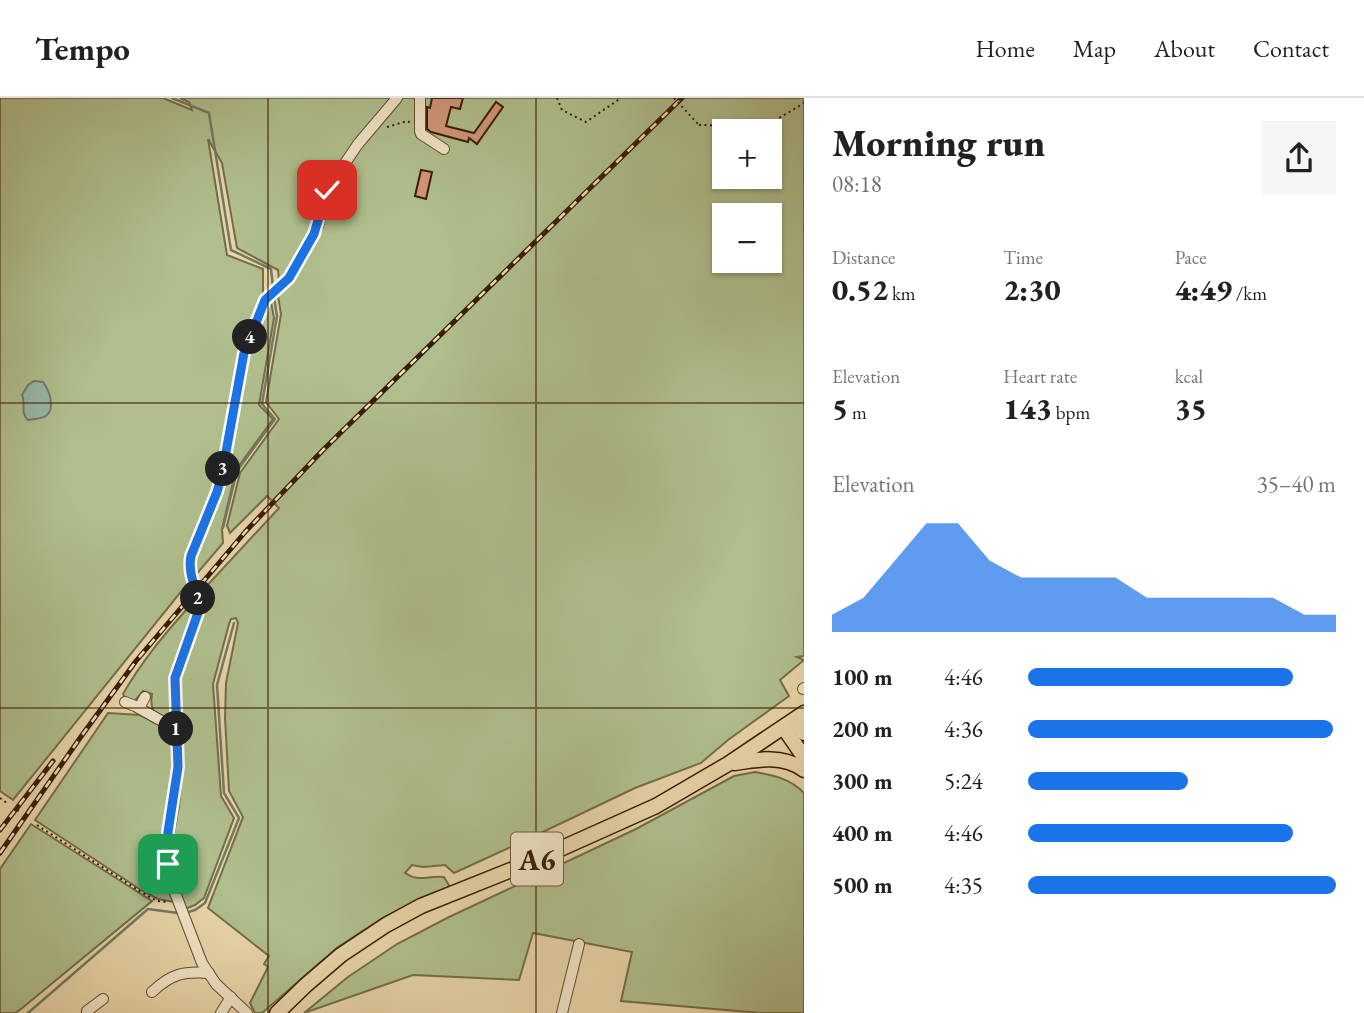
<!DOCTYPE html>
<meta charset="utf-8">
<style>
:root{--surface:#fff;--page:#f6f6f6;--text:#202124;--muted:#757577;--line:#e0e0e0;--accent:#1a73e8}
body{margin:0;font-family:"EB Garamond",serif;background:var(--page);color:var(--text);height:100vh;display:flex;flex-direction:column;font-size:26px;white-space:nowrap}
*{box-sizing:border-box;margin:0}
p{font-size:23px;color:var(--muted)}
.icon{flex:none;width:38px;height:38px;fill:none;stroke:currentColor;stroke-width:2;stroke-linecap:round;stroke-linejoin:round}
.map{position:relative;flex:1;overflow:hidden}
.sheet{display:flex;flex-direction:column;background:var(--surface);width:560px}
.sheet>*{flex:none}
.fabs{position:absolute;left:712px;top:21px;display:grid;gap:14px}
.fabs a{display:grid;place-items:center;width:70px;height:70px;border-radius:0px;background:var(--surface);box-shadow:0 2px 5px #0004;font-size:35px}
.pin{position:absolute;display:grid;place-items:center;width:60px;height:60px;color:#fff;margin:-30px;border-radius:14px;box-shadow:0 4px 10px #0006}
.km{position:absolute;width:35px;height:35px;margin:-18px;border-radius:50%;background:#222;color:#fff;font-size:19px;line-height:35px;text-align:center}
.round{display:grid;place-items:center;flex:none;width:74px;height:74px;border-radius:0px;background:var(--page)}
.summary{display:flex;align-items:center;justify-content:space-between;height:119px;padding:0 28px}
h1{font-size:38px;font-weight:800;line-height:52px}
.figures{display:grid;grid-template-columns:repeat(3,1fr);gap:10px;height:119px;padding:7px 28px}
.figures div{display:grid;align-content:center}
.figures b{font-size:30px;font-weight:800}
.figures small{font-size:19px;font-weight:400}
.figures p{font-size:19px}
.chart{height:196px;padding:14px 28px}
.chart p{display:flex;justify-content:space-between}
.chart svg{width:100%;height:126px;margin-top:7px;fill:var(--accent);opacity:.7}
ul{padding:0 28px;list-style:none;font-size:23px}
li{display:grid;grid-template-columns:112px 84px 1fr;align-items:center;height:52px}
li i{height:18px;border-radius:9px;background:var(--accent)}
header{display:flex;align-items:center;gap:42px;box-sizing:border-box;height:98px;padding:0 35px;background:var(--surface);border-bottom:2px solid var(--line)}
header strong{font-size:33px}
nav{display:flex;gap:38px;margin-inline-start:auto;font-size:24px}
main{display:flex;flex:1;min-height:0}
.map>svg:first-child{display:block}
.green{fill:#afbe8c;stroke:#746d48;stroke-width:2;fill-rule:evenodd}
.water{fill:#97b8a9;stroke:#717a67;stroke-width:2}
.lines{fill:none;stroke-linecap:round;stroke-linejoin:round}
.stream{stroke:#717a67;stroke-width:2.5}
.building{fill:#d09678;stroke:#391c04;stroke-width:2}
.minor-casing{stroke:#644a2d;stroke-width:12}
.highway-casing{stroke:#391c04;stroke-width:17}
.path{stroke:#391c04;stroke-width:2;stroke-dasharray:2 3.5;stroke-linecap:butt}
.minor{stroke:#efe3c6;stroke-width:10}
.highway{stroke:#e7d4a7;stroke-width:14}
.rail-casing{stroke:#391c04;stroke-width:5}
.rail{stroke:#efe3c6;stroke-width:2.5;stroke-dasharray:8;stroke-linecap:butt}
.path-bridge{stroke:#391c04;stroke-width:2;stroke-dasharray:2 3.5;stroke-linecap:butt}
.route-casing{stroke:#fff;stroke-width:14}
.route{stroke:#1a73e8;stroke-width:9}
.grid{fill:none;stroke:#391c04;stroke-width:2;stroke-opacity:0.55}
.labels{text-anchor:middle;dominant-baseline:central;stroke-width:7;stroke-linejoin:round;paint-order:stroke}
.shield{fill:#efe3c6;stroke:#70583e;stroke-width:2}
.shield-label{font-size:30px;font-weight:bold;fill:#391c04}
</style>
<header>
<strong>Tempo</strong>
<nav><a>Home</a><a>Map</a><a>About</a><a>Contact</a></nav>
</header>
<main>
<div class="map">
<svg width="804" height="915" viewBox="0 0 804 915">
<rect width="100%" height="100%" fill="#e7d4a7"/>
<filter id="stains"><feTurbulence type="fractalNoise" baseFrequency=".00286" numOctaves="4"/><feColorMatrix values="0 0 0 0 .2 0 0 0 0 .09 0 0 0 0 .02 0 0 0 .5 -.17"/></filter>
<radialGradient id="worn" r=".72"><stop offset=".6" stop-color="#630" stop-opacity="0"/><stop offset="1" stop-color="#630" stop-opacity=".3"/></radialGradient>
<g class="green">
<path d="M0,0H163L192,12L189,4L180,0H804V558L797,559L804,562L780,582L789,598L728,642L701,665L635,690L526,742L454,775L445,767L423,769L412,767L405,775C421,785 428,777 444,779L450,789L383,820L338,849L262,915H255L250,905L268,869L264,866L269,858L208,810L243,719L229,693L225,620L226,585L238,525L236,520L231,521L229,526L213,586L221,698L234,720L204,800L195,807L185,811L172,772V746L179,708L183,668L179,578L202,513L204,499L202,493L279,410L267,398L230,435L227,428L240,375L279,321L266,304L281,216L278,198L280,195L278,172L237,150L222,65L208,41L227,157L263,171V195L249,231L245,237L239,254L240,260L230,303V314L220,372L204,419L186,459L185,468L188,485L13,702L0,693ZM724,33H770V79H724ZM724,117H770V163H724Z"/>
<polygon points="271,203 274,220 259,307 273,321 236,372 222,431 223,445 195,478 194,460 222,391 249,256 258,228"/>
<path d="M195,502L197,510L183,540L176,564L170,625C156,617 149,614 152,596L143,593L134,604L126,601L123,596C143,561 168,532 195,502Z"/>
<polygon points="108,615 140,617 171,633 174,668 162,763 165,788 175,804 158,801 141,792 35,722"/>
<path d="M755,674C773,677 791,681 804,695V915H761L621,903L632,854L533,835L519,882L413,877L304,915L348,879L397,846L447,820L636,731L734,678Z"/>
<polygon points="31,726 152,803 21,911 15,915 0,915 0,771"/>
</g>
<path class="water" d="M34,283L43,284C49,292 56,310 46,318C41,321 33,321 28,322C20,315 26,307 22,297L28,287Z"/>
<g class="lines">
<g class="stream">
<polyline points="172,0 209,15 231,152 271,171 273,189"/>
<polyline points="223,430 237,373 275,321 262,306 277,218 274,199"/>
<polyline points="185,815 195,812 205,805 239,720 224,695 217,587 234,525"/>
<polyline points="28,915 148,811 178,815"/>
</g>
</g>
<g class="building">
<polygon points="432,0 463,0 460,11 451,9 446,28 474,35 496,4 503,9 477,46 469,40 468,44 431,34 427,31 427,9 430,10"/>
<polygon points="421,72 432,74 426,101 415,98"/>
</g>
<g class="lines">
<g class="minor-casing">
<g id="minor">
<polyline points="420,0 420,33 421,36 444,51"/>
<polyline points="803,591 804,590"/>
<polyline points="125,604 135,608 176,631"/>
<polyline points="139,610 145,599"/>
<path d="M152,894C171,876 183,873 209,875"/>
<polyline points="88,915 87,913 103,901"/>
<polyline points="221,915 231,899"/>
<path d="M247,915L216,886L202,865L169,779L167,749L168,734L178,669L175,580L199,512C199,493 187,478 191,458L217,394L222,376L244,255L265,202L289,180L298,166L318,128L327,92L358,46L397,0"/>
<polyline points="562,915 579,846"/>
</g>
</g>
<g class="highway-casing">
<g id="highway">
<polyline points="795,622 804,635"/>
<polyline points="784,630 804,659"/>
<path d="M735,665C758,661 784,657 804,672"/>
<polyline points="277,915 306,887 341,857 386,827 421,808 531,764 656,708 728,666 804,615"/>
</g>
</g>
<g class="path">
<polyline points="557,0 562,12 586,24 621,0"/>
<polyline points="699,27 766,28 804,5"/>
<polyline points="387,29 407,23 411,25"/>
<polyline points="0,700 7,705"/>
<polyline points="17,712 21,715"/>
<polyline points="37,727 141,794 157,803 168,804"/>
</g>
<use href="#minor" class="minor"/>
<use href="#highway" class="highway"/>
<g class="rail-casing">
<g id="rail">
<polyline points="0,732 53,663"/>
<polyline points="0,755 80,640 136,563 246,433 323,352 682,0"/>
</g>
</g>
<use href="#rail" class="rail"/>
<polyline class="path-bridge" points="674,0 699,27"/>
</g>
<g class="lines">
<g class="route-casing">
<path id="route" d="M168,766V734L178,669L175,580L199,512C199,493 187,478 191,458L217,394L222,376L244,255L265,202L289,180L314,136L327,92"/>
</g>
<use href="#route" class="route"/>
</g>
<path class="grid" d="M268,0V915M536,0V915M0,305H804M0,610H804"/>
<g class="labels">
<rect class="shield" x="511" y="734.5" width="52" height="53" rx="5"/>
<g class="shield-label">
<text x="537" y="761">A6</text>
</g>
</g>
<rect width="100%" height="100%" filter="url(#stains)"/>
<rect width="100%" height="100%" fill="url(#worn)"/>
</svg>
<div class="fabs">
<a>+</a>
<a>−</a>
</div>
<div class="pin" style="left:168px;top:766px;background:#1e9e55"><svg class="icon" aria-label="arrive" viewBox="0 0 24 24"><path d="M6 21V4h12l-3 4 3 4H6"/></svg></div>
<div class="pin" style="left:327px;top:92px;background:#d93025"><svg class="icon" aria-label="check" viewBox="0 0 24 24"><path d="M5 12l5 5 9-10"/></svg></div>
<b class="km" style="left:176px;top:631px">1</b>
<b class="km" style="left:198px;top:500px">2</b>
<b class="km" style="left:223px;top:371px">3</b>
<b class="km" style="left:250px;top:239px">4</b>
</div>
<section class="sheet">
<div class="summary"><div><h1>Morning run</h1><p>08:18</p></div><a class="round"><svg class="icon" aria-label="share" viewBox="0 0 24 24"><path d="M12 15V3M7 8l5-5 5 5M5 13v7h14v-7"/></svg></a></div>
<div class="figures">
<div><p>Distance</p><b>0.52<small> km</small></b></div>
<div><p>Time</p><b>2:30</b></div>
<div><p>Pace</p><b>4:49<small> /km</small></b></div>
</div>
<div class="figures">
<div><p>Elevation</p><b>5<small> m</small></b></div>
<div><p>Heart rate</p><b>143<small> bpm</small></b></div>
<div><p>kcal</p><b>35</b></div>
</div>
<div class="chart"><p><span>Elevation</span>35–40 m</p>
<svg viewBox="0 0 160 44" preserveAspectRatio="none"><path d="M0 44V38L10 32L20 19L30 6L40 6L50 19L60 25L70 25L80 25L90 25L100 32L110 32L120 32L130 32L140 32L150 38L160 38V44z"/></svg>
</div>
<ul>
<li><b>100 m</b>4:46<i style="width:86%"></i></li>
<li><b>200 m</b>4:36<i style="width:99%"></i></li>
<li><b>300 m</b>5:24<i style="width:52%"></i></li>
<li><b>400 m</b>4:46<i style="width:86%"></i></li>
<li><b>500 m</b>4:35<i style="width:100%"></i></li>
</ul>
</section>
</main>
